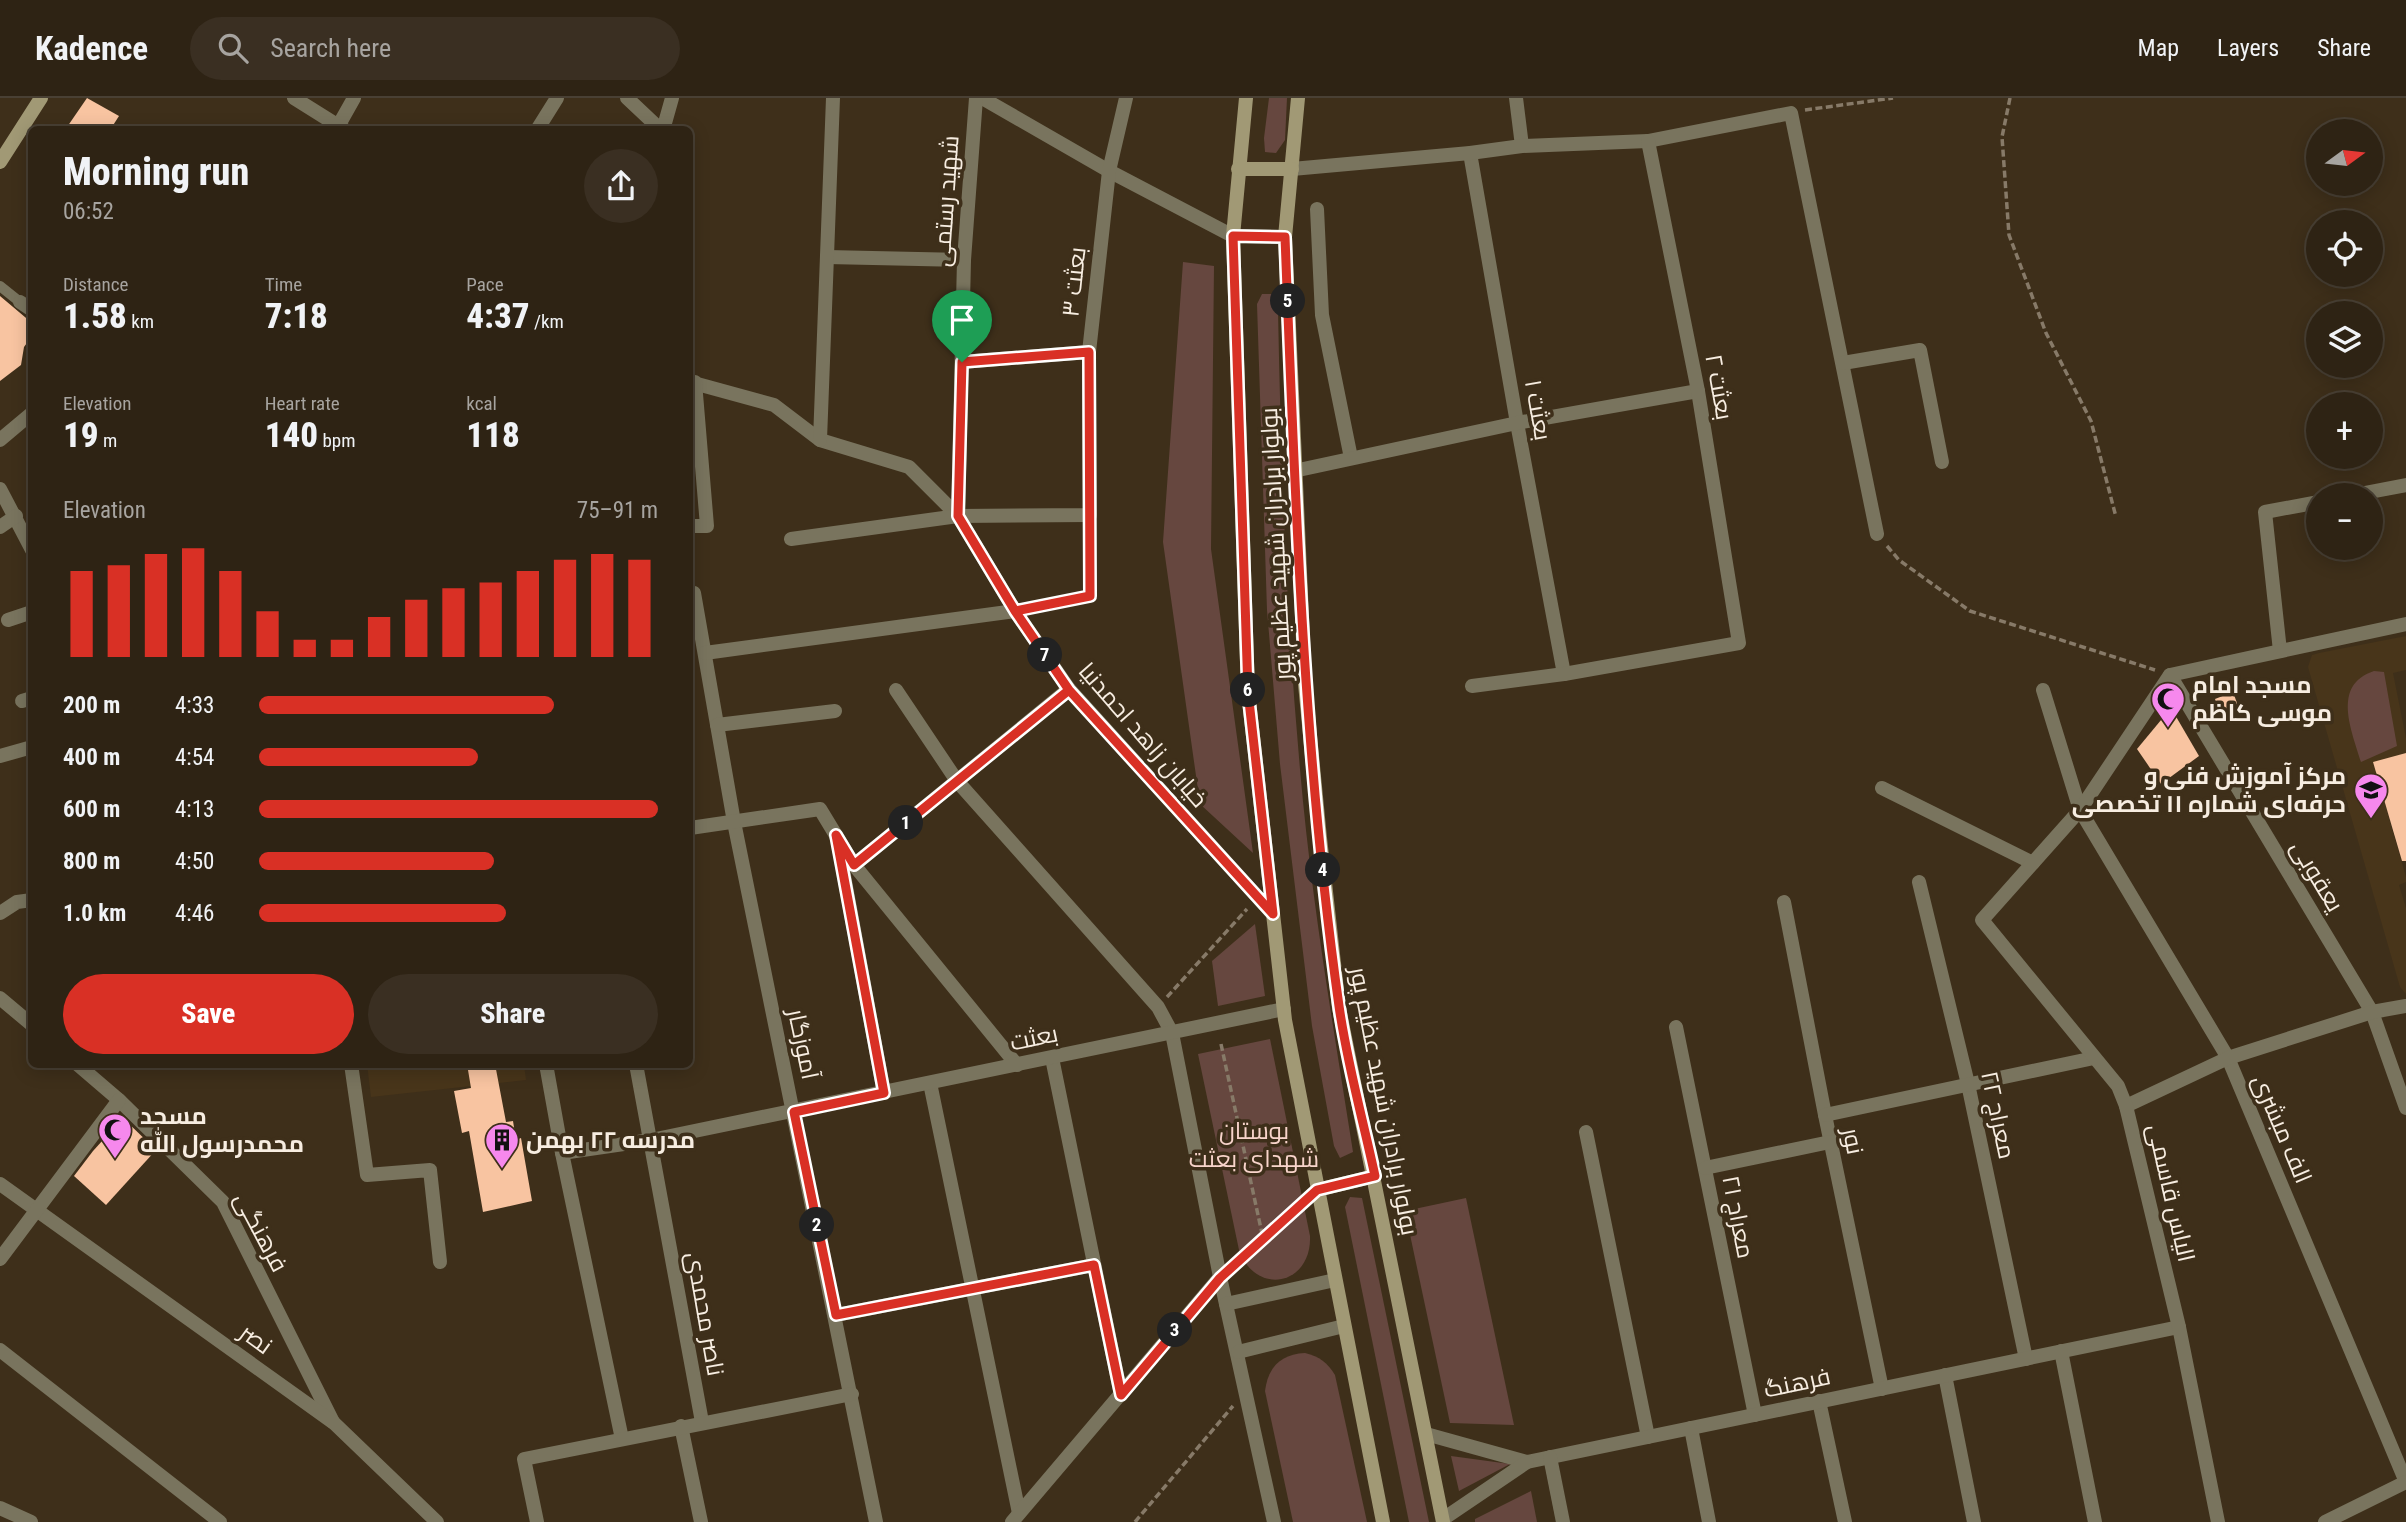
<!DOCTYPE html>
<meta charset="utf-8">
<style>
:root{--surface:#2e2314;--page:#3a2f22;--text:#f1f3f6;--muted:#a7a4a0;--line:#494034;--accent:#d93025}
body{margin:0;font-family:"Roboto Condensed",Cairo,sans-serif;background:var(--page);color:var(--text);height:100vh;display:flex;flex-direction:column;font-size:26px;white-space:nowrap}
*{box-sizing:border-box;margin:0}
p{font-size:23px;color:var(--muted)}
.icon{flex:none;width:38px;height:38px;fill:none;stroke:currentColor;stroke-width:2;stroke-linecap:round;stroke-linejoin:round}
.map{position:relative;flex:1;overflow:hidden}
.drawer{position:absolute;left:28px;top:28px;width:665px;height:942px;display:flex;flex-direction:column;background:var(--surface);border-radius:10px;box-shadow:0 4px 18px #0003,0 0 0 2px var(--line)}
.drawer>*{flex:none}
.needle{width:46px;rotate:75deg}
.buttons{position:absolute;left:2306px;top:21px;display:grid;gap:14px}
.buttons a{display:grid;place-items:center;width:77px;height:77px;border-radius:50%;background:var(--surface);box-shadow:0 4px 18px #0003,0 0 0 2px var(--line);font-size:35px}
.pin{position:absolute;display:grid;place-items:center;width:60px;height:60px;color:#fff;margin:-72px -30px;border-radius:50% 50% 50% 0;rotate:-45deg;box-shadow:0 0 7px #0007}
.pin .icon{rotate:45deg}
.km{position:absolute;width:35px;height:35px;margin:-18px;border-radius:50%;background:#222;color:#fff;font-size:19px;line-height:35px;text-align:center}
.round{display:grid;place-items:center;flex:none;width:74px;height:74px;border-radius:37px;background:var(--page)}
.headline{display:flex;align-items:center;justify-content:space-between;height:119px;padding:0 35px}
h1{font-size:38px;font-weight:800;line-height:52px}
.metrics{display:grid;grid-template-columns:repeat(3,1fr);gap:10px;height:119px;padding:7px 35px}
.metrics div{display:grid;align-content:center}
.metrics b{font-size:35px;font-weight:800}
.metrics small{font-size:19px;font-weight:400}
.metrics p{font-size:19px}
.chart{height:196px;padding:14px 35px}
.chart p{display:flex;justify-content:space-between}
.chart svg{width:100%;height:126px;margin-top:7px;stroke:var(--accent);stroke-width:6}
.action{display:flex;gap:14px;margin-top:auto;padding:14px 35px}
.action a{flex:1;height:80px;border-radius:42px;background:var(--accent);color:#fff;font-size:28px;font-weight:800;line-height:80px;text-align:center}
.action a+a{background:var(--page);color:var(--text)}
ul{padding:0 35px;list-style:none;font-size:23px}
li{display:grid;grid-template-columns:112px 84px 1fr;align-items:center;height:52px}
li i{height:18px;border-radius:9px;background:var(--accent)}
header{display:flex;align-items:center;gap:42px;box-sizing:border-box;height:98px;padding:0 35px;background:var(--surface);border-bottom:2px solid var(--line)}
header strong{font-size:33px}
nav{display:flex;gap:38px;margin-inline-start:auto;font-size:24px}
.search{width:490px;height:63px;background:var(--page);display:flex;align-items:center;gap:18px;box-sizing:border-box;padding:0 24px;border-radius:38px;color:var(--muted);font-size:26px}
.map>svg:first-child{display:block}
.built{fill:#48351a}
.green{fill:#66473f}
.building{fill:#f8c4a1}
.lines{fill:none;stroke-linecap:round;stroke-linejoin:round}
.path{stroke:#877a68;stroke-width:3.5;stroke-dasharray:7 3.5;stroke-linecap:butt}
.service{stroke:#79745e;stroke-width:10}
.minor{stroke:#79745e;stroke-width:14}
.secondary{stroke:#a19975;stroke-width:14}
.route-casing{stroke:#fff;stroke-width:14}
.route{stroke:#d93025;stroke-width:9}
.labels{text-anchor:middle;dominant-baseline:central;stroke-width:7;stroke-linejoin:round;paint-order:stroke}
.street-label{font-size:24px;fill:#f7ede1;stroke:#3e2f1a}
.poi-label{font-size:24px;font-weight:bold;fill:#f7ede1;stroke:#3e2f1a;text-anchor:start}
.park-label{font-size:24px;fill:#f8d4cb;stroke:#3e2f1a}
</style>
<header>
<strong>Kadence</strong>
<div class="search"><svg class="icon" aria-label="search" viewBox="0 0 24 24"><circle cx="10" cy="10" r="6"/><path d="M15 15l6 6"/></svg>Search here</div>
<nav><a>Map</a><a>Layers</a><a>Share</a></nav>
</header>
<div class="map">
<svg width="2406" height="1424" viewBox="0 0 2406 1424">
<rect width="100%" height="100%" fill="#3e2f1a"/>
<g class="built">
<polygon points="2406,538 2406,572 2393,575 2406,640 2406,655 2373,665 2406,779 2406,784 2399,787 2406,810 2406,896 2400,889 2308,569 2312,557 2319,555"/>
<polygon points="367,966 524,966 526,982 371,999"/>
</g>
<g class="green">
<polygon points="1269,0 1287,0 1285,42 1276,55 1265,54 1264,40"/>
<polygon points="1183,164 1214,168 1211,451 1253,755 1200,706 1163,444"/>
<path d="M1262,196H1274L1278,212C1281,365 1286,518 1300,671C1311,800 1333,927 1353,1054L1340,1060L1334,1048L1312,928L1280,666L1267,512L1257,206Z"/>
<path d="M2374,573L2384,574L2397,648L2361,664C2352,633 2331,587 2374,573Z"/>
<polygon points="1255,826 1265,898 1218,908 1212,863"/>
<path d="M1270,941L1310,1138C1312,1187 1256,1199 1239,1152L1198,956Z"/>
<polygon points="1350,1099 1362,1100 1429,1424 1409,1424 1345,1109"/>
<polygon points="1466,1100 1514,1327 1450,1325 1405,1113"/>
<path d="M1305,1255C1320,1259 1327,1264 1335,1277L1367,1424H1293L1265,1293C1268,1269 1281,1256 1305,1255Z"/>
<polygon points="1451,1358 1510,1366 1459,1393"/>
<polygon points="1531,1393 1537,1424 1475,1424 1475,1421"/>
</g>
<g class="building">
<polygon points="87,0 119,18 110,32 65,32"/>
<polygon points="0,198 32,225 32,238 24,249 21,267 0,283"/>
<polygon points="2233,594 2242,619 2224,626 2215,601"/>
<polygon points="2171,610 2199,658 2161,686 2137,651"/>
<polygon points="2406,655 2406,763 2402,763 2373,664"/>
<polygon points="467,966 495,966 506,1024 513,1023 516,1042 521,1040 532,1103 483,1114 469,1033 462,1035 454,993 471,990"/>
<polygon points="123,1020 156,1052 106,1107 74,1078 93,1053"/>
</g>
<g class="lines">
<g class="path">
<polyline points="2010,0 2002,39 2009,137 2046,235 2091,323 2116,419"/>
<polyline points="1805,12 1893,0"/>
<polyline points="1887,448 1899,462 1970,513 2155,572"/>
<polyline points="1031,510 1090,498 1090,433"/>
<polyline points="1167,899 1247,811"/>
<polyline points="1221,946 1263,1140"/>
<polyline points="1232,1168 1305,1103"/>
<polyline points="1135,1424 1233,1308"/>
</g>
<polyline class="service" points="0,188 20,204"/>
<g class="minor">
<polyline points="294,0 345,32"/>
<polyline points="627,0 661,32"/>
<polyline points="982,0 1109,73 1233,138 1285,139"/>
<polyline points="1516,0 1522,48"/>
<polyline points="336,32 354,0"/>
<polyline points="537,32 557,0"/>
<polyline points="663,32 672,0"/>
<polyline points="1470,55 1517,325 1564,576"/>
<polyline points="1292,71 1470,55 1522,48 1648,43 1791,15 1877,436"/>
<polyline points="1317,111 1322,217 1351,360"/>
<polyline points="827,159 964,162"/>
<polyline points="20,204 32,212"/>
<polyline points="962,264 1089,254"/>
<polyline points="1843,265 1920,252 1942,364"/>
<polyline points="690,284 774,307 820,342 909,369 958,418 1015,513 1069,591 1273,816"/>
<polyline points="0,342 32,315"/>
<polyline points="820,342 833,0"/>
<polyline points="1294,373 1517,325 1698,293"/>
<polyline points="0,391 32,452"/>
<polyline points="2354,397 2406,387"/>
<polyline points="958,418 964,162 976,0"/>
<polyline points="690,428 707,428 695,284"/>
<polyline points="0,429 16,418"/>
<polyline points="791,441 958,418 1090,417 1089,254 1109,73 1126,0"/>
<polyline points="694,495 734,724 876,1424"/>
<polyline points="8,522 32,514"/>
<polyline points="2280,553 2265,414 2319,404"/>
<polyline points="705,555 1015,513"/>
<polyline points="2170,577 2372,914 2406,1010"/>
<polyline points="1472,588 1564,576 1739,545 1698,293 1648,43"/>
<polyline points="896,592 957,683 1158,909 1172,935 1220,1179 1274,1424"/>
<polyline points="2043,592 2080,712 2228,960 2406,1384"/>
<polyline points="22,603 32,600"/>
<polyline points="717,627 835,613"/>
<polyline points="0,658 32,649"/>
<polyline points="1882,690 2033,765"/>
<polyline points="690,730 820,711 854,767 1017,967"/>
<polyline points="838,745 884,995"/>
<polyline points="854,767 1069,591"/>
<polyline points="1919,784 1968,986 2026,1261"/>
<polyline points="1784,804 1825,1017 1882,1291"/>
<polyline points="0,815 17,804 32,802"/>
<polyline points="0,900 32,927"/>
<polyline points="1676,929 1755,1317"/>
<polyline points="1052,960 1121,1297"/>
<polyline points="77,966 119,1002 223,1104 333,1324"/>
<polyline points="351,966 367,1077 430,1072 440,1164"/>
<polyline points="546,966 562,1055 622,1341"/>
<polyline points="636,966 702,1324"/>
<polyline points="930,985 1019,1415"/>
<polyline points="2126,1008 2228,960 2372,914 2406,908"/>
<polyline points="1825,1017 2094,960"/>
<polyline points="1586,1034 1648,1339"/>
<polyline points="562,1055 651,1042 1284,911"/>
<polyline points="1705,1070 1830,1044"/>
<polyline points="0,1086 334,1325 437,1424"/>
<polyline points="0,1161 119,1002"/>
<polyline points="1226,1206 1335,1182"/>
<polyline points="836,1217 1094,1167"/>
<polyline points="0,1252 220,1424"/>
<polyline points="2061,1253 2095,1424"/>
<polyline points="1238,1254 1344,1228"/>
<polyline points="1945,1277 1974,1424"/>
<polyline points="1819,1303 1845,1424"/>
<polyline points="681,1328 701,1424"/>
<polyline points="1691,1330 1709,1424"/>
<polyline points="1426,1336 1527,1364 2179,1229"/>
<polyline points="1550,1359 1563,1424"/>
<polyline points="0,1410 31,1424"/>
<polyline points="1443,1421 1527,1364"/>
<polyline points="537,1424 524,1361 852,1296"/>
<polyline points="1012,1424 1220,1179"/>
<polyline points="2218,1424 2179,1229 2126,1008 2118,988 1982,822 2080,712 2170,577 2406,526"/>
<polyline points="2325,1424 2406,1384"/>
</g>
<g class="secondary">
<polyline points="1246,0 1233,138 1248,594 1285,922 1383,1424"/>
<polyline points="1298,0 1285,139 1305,586 1320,740 1339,910 1443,1424"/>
<polyline points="0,64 41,0"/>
<polyline points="1238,71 1292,71"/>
<polyline points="1317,1092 1375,1078"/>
</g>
</g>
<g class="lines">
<g class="route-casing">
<path id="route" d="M962,264L958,418L1015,513L1069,592L854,767L836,737L884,995L794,1014L836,1217L1094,1167L1121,1297L1220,1180L1317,1092L1375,1078C1363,1022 1347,965 1339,908C1303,653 1295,396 1285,139L1233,138L1248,594L1273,816L1069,592L1015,513L1090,498L1089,254L962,264"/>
</g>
<use href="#route" class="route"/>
</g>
<defs>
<g id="mosque-pin" transform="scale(1.75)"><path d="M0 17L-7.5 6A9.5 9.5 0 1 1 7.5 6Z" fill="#f688ed" stroke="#3e2f1a"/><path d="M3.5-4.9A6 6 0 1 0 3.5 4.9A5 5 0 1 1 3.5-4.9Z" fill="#111"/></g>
<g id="university-pin" transform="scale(1.75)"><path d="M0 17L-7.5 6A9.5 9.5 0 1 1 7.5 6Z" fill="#f688ed" stroke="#3e2f1a"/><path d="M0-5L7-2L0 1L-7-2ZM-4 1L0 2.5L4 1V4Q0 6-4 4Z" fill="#111"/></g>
<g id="building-pin" transform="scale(1.75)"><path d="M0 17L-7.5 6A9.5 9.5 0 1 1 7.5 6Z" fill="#f688ed" stroke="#3e2f1a"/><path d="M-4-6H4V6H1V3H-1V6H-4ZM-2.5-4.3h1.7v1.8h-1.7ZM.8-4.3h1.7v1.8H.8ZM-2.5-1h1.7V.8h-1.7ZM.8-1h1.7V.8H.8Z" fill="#111"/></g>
</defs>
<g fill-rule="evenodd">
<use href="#mosque-pin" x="2168" y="601"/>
<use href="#university-pin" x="2371" y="692"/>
<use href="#mosque-pin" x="115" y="1032"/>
<use href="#building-pin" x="502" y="1042"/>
</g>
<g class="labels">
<g class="street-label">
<text transform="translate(946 103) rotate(-86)">شهید رستمی</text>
<text transform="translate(1074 184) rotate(-84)">بعثت ۳</text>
<text transform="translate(1719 289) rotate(80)">بعثت ۲</text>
<text transform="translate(1538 312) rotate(80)">بعثت ۱</text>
<text transform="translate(1276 446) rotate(-93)">بولوار برادران شهید عظیم‌ پور</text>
<text transform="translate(1143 637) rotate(49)">خیابان زاهد احمدنیا</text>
<text transform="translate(2317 778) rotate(59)">یعقوبی</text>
<text transform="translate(1034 940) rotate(-12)">بعثت</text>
<text transform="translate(803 946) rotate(78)">آموزگار</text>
<text transform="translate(1384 1003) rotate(79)">بولوار برادران شهید عظیم‌ پور</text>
<text transform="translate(1998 1017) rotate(78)">معراج ۲۲</text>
<text transform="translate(2282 1031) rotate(67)">الف مبشری</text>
<text transform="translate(1853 1043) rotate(78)">نور</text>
<text transform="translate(2171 1095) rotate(77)">الیاس قاسمی</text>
<text transform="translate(1738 1119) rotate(79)">معراج ۲۱</text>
<text transform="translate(261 1134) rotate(62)">فرهنگی</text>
<text transform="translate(705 1216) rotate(80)">ناصر محمدی</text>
<text transform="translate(256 1241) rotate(36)">نصر</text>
<text transform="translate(1797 1285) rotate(-12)">فرهنگ</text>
</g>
<g class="poi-label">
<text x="2192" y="587">مسجد امام<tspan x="2192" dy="28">موسی کاظم</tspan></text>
<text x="2346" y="678" text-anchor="end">مرکز آموزش فنی و<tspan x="2346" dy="28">حرفه‌ای شماره ۱۱ تخصصی</tspan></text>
<text x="140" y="1018">مسجد<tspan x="140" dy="28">محمدرسول الله</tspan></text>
<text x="526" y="1042">مدرسه ۲۲ بهمن</text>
</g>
<g class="park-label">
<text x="1254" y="1033">بوستان<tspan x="1254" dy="28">شهدای بعثت</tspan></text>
</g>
</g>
</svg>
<div class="buttons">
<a><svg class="needle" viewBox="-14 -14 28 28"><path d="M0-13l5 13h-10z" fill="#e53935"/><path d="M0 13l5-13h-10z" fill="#a7a4a0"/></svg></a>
<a><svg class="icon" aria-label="locate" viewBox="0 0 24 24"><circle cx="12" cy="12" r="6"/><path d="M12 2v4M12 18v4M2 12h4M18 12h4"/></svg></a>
<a><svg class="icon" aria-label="layers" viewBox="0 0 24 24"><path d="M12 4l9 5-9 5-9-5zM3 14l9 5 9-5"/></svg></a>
<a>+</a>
<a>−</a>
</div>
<div class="pin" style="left:962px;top:264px;background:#1e9e55"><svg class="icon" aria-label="arrive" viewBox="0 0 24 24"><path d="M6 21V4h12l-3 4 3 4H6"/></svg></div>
<b class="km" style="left:906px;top:725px">1</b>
<b class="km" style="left:817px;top:1127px">2</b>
<b class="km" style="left:1175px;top:1232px">3</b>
<b class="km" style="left:1323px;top:772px">4</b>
<b class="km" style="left:1288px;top:203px">5</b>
<b class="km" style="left:1248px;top:592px">6</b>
<b class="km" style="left:1045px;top:557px">7</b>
<section class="drawer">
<div class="headline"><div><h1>Morning run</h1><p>06:52</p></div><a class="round"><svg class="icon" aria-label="share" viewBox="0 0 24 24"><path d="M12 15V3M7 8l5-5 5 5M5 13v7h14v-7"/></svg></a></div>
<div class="metrics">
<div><p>Distance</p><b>1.58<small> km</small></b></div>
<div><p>Time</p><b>7:18</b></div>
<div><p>Pace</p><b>4:37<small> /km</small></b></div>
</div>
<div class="metrics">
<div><p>Elevation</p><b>19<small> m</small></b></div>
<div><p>Heart rate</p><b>140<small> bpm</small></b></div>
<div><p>kcal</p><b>118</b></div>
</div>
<div class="chart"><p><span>Elevation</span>75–91 m</p>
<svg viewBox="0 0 160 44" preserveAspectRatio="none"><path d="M5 44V14M15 44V12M25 44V8M35 44V6M45 44V14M55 44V28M65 44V38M75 44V38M85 44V30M95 44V24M105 44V20M115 44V18M125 44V14M135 44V10M145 44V8M155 44V10"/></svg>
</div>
<ul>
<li><b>200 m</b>4:33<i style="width:74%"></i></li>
<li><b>400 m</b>4:54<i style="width:55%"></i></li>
<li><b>600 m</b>4:13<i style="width:100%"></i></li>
<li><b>800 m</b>4:50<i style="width:59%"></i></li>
<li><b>1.0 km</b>4:46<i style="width:62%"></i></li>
</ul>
<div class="action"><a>Save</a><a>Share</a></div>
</section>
</div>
